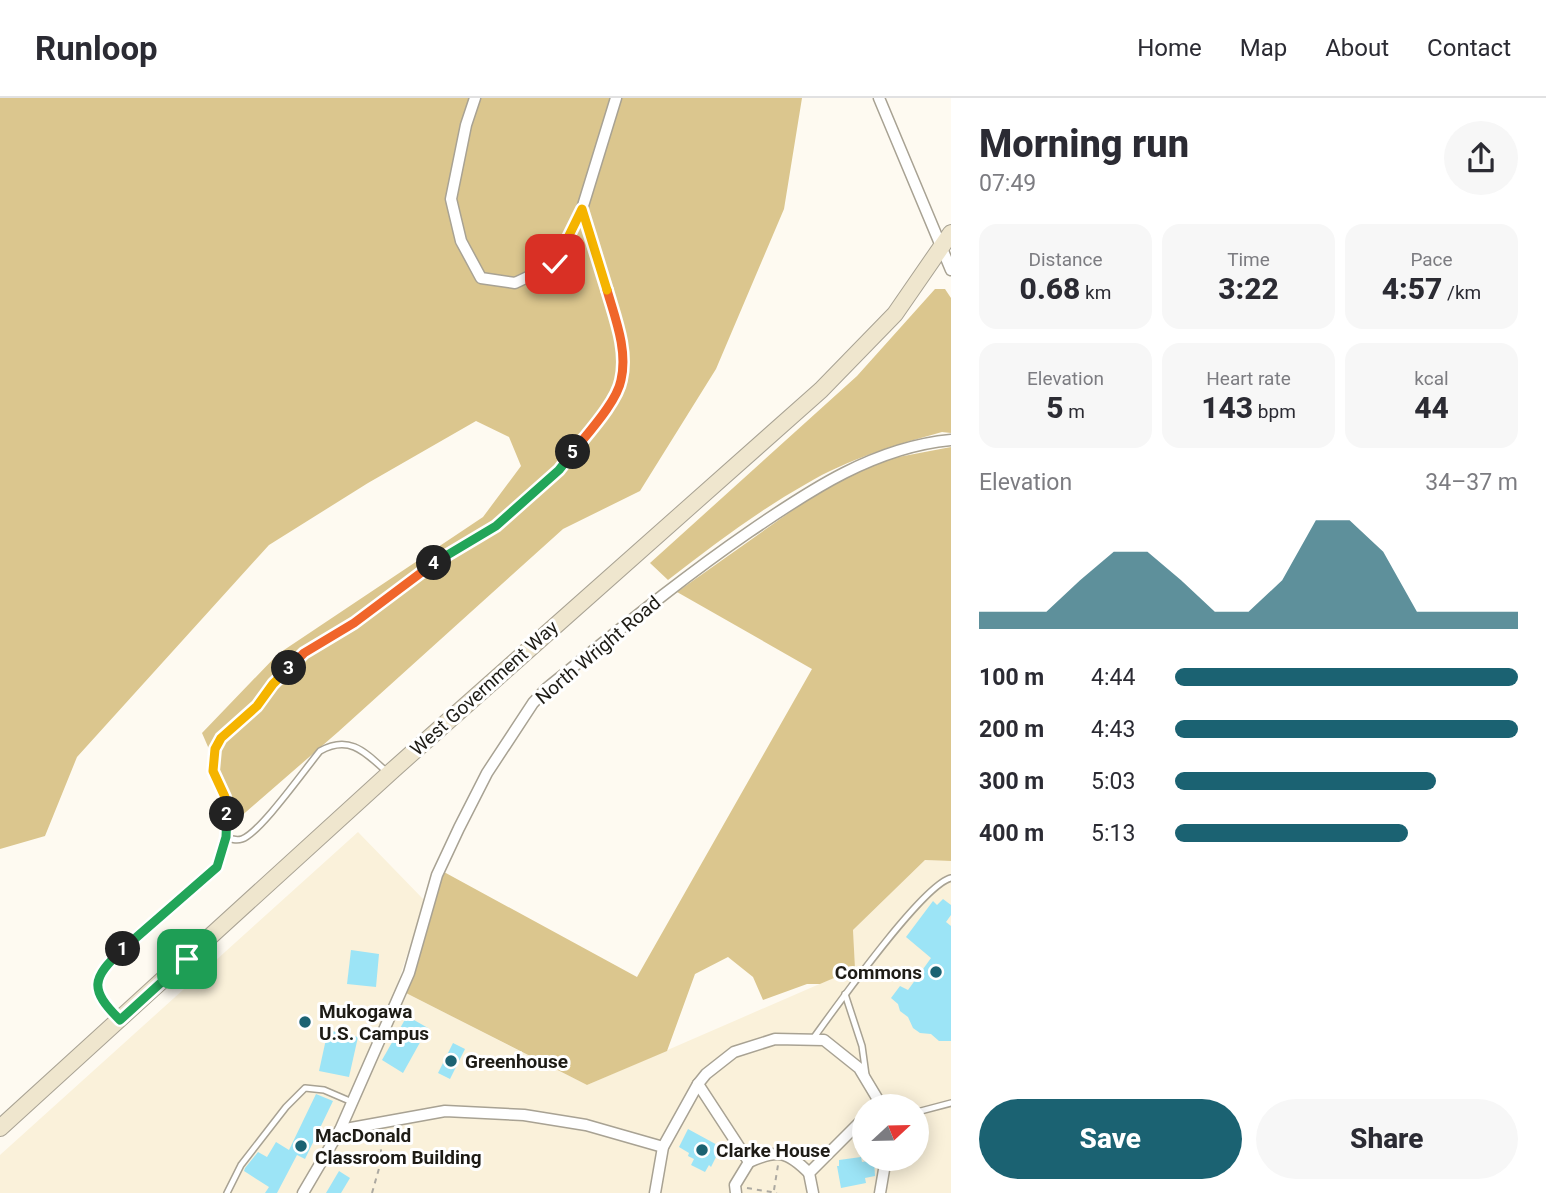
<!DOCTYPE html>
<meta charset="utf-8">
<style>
:root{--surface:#fff;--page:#f7f7f7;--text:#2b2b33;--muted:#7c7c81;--line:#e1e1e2;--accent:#1b6272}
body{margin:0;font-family:Roboto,sans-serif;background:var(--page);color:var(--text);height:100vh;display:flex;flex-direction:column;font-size:26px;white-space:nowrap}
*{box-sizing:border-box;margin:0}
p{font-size:23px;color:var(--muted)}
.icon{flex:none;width:38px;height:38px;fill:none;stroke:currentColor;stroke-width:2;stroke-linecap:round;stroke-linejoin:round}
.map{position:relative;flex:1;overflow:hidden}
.details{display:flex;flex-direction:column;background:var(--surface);width:595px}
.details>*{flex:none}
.needle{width:46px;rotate:68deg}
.fabs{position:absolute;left:852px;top:996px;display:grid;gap:14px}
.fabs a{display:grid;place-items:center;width:77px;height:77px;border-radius:50%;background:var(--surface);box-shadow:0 4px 18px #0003;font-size:35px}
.pin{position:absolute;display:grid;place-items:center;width:60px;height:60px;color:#fff;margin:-30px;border-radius:14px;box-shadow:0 4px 10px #0006}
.km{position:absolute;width:35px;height:35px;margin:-18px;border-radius:50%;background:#222;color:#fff;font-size:19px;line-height:35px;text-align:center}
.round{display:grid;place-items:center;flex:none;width:74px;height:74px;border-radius:37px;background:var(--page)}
.head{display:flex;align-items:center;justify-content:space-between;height:119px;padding:0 28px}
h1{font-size:38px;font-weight:800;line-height:52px}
.metrics{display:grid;grid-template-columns:repeat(3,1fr);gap:10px;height:119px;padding:7px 28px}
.metrics div{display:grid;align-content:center;border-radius:18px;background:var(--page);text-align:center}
.metrics b{font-size:30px;font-weight:800}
.metrics small{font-size:19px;font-weight:400}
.metrics p{font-size:19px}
.chart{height:196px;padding:14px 28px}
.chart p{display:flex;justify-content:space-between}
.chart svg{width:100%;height:126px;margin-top:7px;fill:var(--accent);opacity:.7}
.action{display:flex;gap:14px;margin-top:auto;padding:14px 28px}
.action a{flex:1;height:80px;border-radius:42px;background:var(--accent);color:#fff;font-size:28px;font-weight:800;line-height:80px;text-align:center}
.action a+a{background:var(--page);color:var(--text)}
ul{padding:0 28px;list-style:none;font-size:23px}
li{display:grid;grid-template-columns:112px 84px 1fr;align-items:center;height:52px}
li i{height:18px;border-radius:9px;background:var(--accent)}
header{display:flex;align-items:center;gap:42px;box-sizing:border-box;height:98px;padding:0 35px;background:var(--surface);border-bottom:2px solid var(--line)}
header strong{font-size:33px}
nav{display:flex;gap:38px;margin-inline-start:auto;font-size:24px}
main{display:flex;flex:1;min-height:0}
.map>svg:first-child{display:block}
.built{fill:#faf1da;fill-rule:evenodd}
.green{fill:#dbc68e}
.building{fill:#9ce4f6}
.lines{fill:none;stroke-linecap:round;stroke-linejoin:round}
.service-casing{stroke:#a8a293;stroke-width:8}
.minor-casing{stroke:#a8a293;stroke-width:13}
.secondary-casing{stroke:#a8a293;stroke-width:18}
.path{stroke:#aca9a1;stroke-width:2;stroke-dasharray:5 5;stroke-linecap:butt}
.service{stroke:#fff;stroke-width:5}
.minor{stroke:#fff;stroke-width:10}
.secondary{stroke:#efe6ce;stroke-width:16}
.split-1-casing{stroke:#fff;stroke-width:14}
.split-2-casing{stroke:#fff;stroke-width:14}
.split-3-casing{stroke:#fff;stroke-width:14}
.split-4-casing{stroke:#fff;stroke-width:14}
.split-5-casing{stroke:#fff;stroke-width:14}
.split-6-casing{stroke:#fff;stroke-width:14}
.split-7-casing{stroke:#fff;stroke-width:14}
.split-1{stroke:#22a559;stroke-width:9}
.split-2{stroke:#22a559;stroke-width:9}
.split-3{stroke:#f5b400;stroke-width:9}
.split-4{stroke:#f0652b;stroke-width:9}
.split-5{stroke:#22a559;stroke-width:9}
.split-6{stroke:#f0652b;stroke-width:9}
.split-7{stroke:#f5b400;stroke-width:9}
.poi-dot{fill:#1b6272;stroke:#fff;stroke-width:2.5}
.labels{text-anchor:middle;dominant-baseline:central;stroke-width:6;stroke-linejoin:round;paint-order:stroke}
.street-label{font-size:19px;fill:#1e1c16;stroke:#fff}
.poi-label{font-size:19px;font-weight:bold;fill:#1e1c16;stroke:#fff;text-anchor:start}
</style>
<header>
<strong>Runloop</strong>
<nav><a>Home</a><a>Map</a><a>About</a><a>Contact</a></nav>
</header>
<main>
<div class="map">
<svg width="951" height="1095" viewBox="0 0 951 1095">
<rect width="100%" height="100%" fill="#fefaf1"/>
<path class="built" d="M358,734L425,803L396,890L587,987L854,871L853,832L925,762L951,763V1095H0V1057ZM864,1008H917V1060H864Z"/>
<g class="green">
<polygon points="0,0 802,0 784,111 716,271 640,393 563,431 338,634 239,720 202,635 278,556 483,419 521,368 509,339 476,323 368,385 269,447 77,659 45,738 0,751"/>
<path d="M935,191H945L951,200V335L942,334C895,347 848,361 806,386C758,413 712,448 668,482L650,465L857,278Z"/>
<polygon points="951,349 951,763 925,762 853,832 855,871 820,886 807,886 763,902 753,879 728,859 695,876 667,953 587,987 406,895 444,774 637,879 812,571 677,494 831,385 888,361"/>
</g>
<g class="building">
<polygon points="943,801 951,807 951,817 946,824 951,828 951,943 939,943 931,936 920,935 913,930 908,919 900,913 898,906 891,900 900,888 908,892 931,860 906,839 933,803 937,807"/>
<polygon points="351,852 379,856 376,889 347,886"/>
<polygon points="407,918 428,930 403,975 382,962"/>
<polygon points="328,932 358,939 349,979 319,973"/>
<polygon points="453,945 465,951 450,981 438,975"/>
<polygon points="316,996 333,1003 305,1061 297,1057 277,1095 265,1095 269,1089 244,1073 245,1070 258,1054 267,1059 276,1044 289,1052"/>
<polygon points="688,1031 721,1049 711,1069 709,1067 705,1074 691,1067 694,1061 688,1058 689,1055 679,1049"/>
<polygon points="861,1059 862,1064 874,1062 875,1078 865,1080 866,1085 841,1090 837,1068 839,1068 839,1062"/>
<polygon points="339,1073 350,1080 341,1095 326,1095"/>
</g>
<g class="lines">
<g class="service-casing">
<g id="service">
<path d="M226,739C231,741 236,743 242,741C260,735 305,671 320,653C350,636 366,655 388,675"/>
<polyline points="845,896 862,948 866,977"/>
<path d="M119,921C101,903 93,895 103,869L204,781L217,769L222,757L227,734L225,699L213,673L212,662L221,640L257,608L273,586L305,555L354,525L444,458L496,428L559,372L604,316L621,283V241L582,114"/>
<path d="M812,942C834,912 922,787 951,780"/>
<polyline points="917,1014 951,1005"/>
<polyline points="227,1095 241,1067 286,1009 305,990 324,992 352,1004"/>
</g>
</g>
<g class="minor-casing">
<g id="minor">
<polyline points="475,0 466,27 451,101 461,143 481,180 515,185 555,166 582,111 616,0"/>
<polyline points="879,0 951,172"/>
<polyline points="698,986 749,1064 735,1087 736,1095"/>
<polyline points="340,1032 445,1013 524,1017 586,1027 663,1049"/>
<path d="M749,1064C778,1051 787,1053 809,1075"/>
<path d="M303,1095L340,1032L409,875L437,777L459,730L487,675L533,605L547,590C613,537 679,482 749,434C810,392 875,349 951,342"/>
<polyline points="655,1095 663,1049 698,986 706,976 734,954 775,941 824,942 859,970 880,1005 876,1008"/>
<polyline points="813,1095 809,1075 864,1020"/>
<polyline points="880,1095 886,1060"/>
</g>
</g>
<g class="secondary-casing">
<polyline id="secondary" points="0,1030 393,672 821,292 895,216 951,135"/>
</g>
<g class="path">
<polyline points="747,1090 777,1095"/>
<polyline points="774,1092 778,1067"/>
<polyline points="372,1095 382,1060 379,1038"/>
</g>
<use href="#service" class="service"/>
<use href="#minor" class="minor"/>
<use href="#secondary" class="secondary"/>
</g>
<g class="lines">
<g class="split-1-casing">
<path id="split-1" d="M123,851C91,881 89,891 120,922L187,861"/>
</g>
<g class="split-2-casing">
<polyline id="split-2" points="123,851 217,769 226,739 227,716"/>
</g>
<g class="split-3-casing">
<polyline id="split-3" points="227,716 225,699 213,673 215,651 221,640 257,608 273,586 289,570"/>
</g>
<g class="split-4-casing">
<polyline id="split-4" points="289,570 304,555 354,525 434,465"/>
</g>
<g class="split-5-casing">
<polyline id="split-5" points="434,465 496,428 559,372 573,354"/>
</g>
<g class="split-6-casing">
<path id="split-6" d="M573,354C587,336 617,304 621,282C628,252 615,220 607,192"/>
</g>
<g class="split-7-casing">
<polyline id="split-7" points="555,166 582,111 607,192"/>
</g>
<use href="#split-1" class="split-1"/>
<use href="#split-2" class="split-2"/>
<use href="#split-3" class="split-3"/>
<use href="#split-4" class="split-4"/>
<use href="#split-5" class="split-5"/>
<use href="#split-6" class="split-6"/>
<use href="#split-7" class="split-7"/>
</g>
<g class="poi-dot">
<circle cx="936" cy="874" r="7"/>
<circle cx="305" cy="924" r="7"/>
<circle cx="451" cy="963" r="7"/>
<circle cx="301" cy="1048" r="7"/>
<circle cx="702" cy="1052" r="7"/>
</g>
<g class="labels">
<g class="street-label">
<text transform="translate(598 552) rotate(-40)">North Wright Road</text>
<text transform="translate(484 590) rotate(-42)">West Government Way</text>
</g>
<g class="poi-label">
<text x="922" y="874" text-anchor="end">Commons</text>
<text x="319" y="913">Mukogawa<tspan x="319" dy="22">U.S. Campus</tspan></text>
<text x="465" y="963">Greenhouse</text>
<text x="315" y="1037">MacDonald<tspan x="315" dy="22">Classroom Building</tspan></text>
<text x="716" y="1052">Clarke House</text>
</g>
</g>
</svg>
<div class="fabs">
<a><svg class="needle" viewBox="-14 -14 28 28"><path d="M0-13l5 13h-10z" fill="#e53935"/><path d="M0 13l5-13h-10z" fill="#7c7c81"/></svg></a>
</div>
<div class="pin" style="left:187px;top:861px;background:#1e9e55"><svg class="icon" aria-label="arrive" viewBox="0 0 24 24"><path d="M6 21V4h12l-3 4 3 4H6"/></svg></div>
<div class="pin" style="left:555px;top:166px;background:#d93025"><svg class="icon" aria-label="check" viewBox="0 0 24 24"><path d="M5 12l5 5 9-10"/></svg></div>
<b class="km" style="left:123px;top:851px">1</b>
<b class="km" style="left:227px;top:716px">2</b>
<b class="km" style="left:289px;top:570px">3</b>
<b class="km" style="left:434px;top:465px">4</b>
<b class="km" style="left:573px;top:354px">5</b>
</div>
<section class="details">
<div class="head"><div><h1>Morning run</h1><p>07:49</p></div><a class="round"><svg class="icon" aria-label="share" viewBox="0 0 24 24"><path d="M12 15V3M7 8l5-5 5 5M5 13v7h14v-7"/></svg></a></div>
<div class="metrics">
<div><p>Distance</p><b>0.68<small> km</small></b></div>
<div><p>Time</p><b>3:22</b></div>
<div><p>Pace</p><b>4:57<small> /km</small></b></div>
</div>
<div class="metrics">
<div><p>Elevation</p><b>5<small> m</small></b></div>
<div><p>Heart rate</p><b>143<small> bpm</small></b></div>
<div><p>kcal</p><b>44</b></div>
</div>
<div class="chart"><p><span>Elevation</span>34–37 m</p>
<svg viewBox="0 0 160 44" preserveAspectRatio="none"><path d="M0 44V38L10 38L20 38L30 27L40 17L50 17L60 27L70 38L80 38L90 27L100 6L110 6L120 17L130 38L140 38L150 38L160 38V44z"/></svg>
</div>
<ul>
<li><b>100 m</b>4:44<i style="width:100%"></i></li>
<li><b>200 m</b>4:43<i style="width:100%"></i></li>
<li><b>300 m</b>5:03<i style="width:76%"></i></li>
<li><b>400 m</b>5:13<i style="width:68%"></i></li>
</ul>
<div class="action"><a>Save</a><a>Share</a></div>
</section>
</main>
